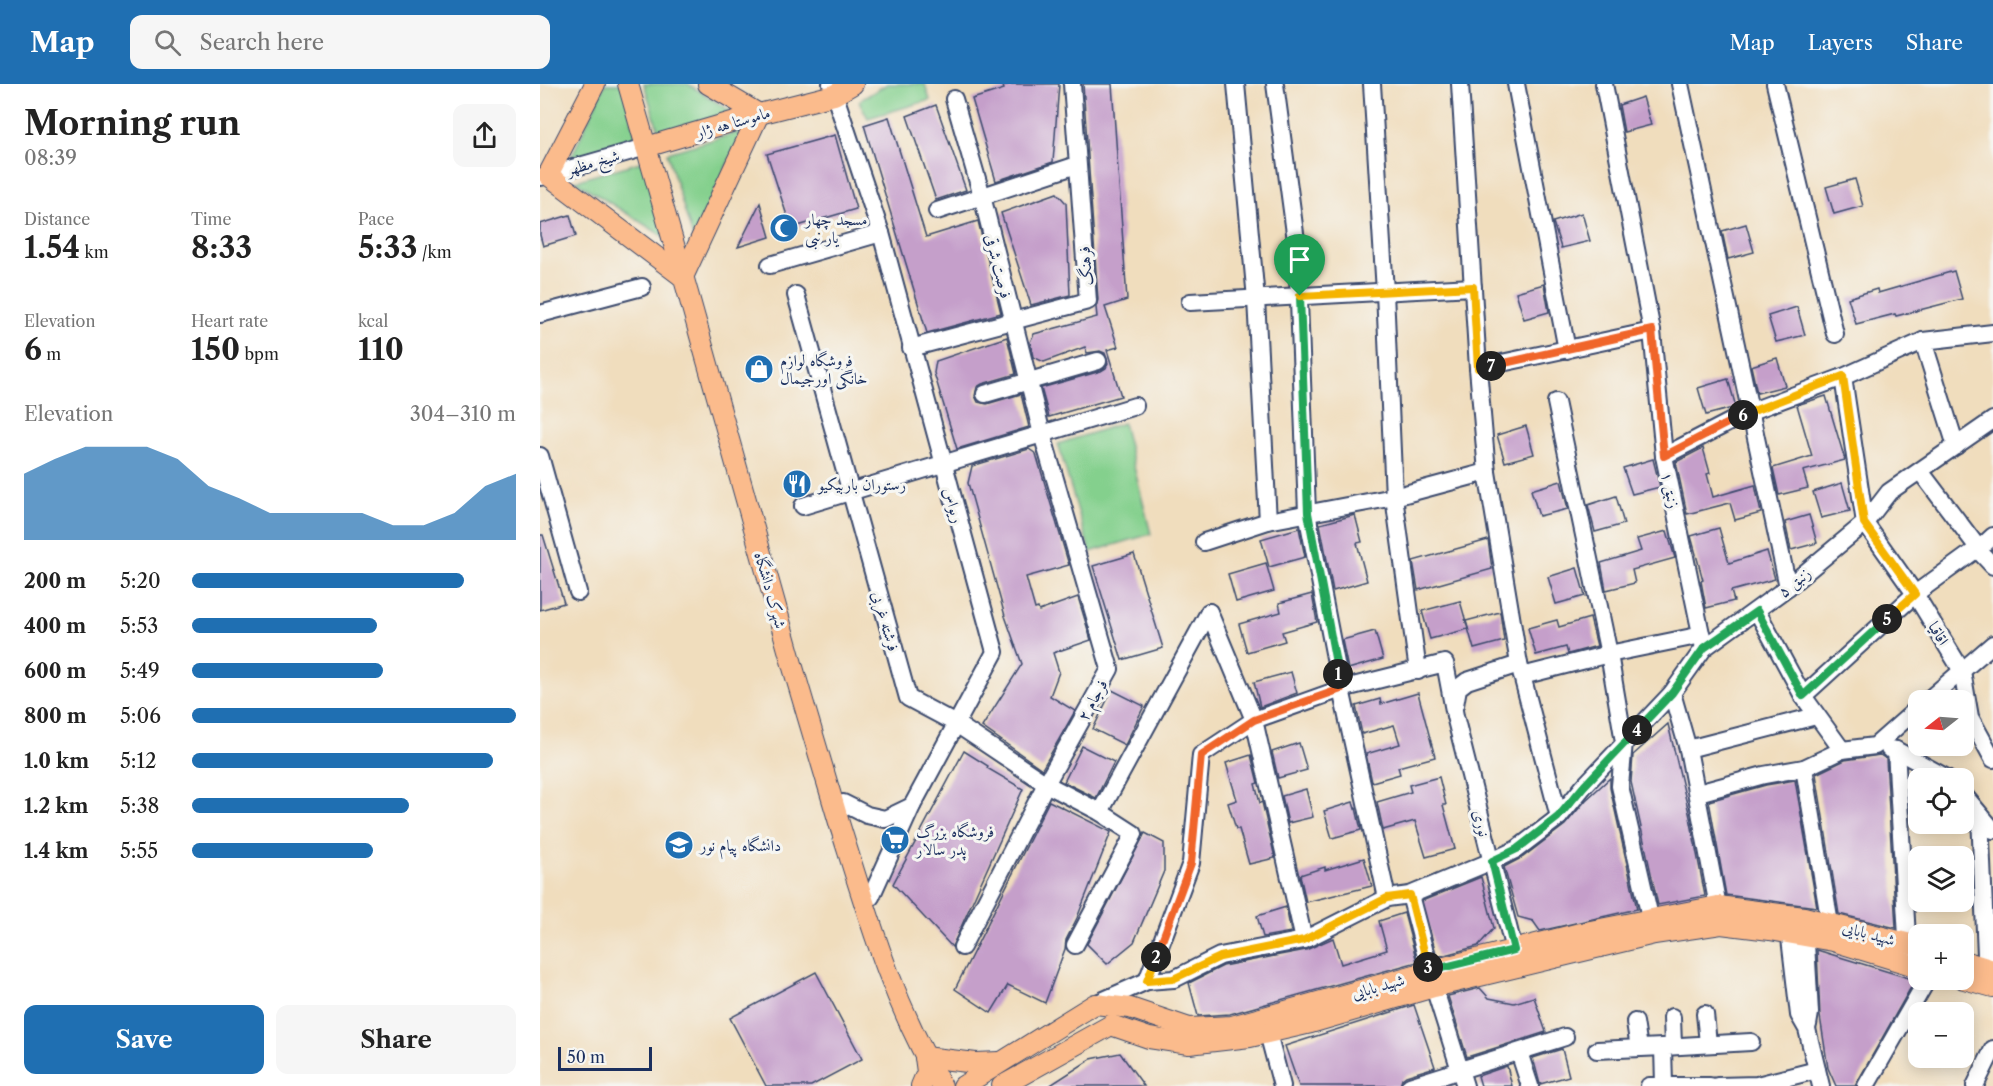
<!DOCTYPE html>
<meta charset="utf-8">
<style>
:root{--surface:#fff;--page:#f6f6f6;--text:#222;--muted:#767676;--accent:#1f6fb2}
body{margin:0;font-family:"Libre Caslon Text",Amiri,serif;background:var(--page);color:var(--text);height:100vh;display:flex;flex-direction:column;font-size:22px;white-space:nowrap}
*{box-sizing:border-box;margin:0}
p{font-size:20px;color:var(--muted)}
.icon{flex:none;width:33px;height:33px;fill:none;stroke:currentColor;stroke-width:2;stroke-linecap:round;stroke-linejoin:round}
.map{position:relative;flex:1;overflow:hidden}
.side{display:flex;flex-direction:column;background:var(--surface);width:540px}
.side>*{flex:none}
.needle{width:39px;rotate:253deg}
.fabs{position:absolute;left:1368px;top:606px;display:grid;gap:12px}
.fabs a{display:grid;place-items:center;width:66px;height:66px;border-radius:12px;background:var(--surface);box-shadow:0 3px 15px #0003;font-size:30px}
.scale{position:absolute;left:18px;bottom:15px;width:94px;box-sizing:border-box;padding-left:6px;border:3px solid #1b2f5e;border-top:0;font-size:16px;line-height:21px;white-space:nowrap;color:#1b2f5e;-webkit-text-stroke:4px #f6f6f2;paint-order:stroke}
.pin{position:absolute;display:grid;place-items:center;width:51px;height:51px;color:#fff;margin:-62px -26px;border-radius:50% 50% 50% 0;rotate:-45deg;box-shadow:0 0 6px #0007}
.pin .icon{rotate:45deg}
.km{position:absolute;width:30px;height:30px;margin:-15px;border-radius:50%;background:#222;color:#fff;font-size:16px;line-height:30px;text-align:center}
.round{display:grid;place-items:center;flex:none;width:63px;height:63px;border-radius:12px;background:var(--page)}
.head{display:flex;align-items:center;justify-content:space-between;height:102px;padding:0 24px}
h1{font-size:33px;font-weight:700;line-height:45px}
.stats{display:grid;grid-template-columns:repeat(3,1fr);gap:9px;height:102px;padding:6px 24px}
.stats div{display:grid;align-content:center}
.stats b{font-size:30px;font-weight:700}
.stats small{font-size:16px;font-weight:400}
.stats p{font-size:16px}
.chart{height:168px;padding:12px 24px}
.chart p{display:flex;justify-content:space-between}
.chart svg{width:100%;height:108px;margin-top:6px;fill:var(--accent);opacity:.7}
.button{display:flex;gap:12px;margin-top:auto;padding:12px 24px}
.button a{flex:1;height:69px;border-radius:12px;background:var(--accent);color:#fff;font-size:24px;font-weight:700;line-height:69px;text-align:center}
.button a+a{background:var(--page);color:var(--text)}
ul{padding:0 24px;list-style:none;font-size:20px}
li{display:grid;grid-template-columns:96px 72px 1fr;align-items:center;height:45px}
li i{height:15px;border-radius:8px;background:var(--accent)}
header{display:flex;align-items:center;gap:36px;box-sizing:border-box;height:84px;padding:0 30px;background:var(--accent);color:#fff}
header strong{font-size:28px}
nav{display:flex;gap:33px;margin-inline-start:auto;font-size:21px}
.search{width:420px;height:54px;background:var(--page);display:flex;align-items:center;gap:15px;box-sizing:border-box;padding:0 21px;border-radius:12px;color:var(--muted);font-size:22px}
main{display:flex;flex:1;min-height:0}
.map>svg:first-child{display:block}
.green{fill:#84d08d;stroke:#508076;stroke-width:1.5}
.building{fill:#c59fca}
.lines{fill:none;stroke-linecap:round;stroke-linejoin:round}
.minor-casing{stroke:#3b496c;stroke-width:20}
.major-casing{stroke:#3b496c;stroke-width:22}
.minor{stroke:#fff;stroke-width:16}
.major{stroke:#fbbb8c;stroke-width:20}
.split-1-casing{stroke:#fff;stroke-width:12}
.split-2-casing{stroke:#fff;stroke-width:12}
.split-3-casing{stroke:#fff;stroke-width:12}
.split-4-casing{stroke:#fff;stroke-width:12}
.split-5-casing{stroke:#fff;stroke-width:12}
.split-6-casing{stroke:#fff;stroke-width:12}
.split-7-casing{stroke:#fff;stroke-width:12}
.split-8-casing{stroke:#fff;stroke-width:12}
.split-1{stroke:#22a559;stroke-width:8}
.split-2{stroke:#f0652b;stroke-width:8}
.split-3{stroke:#f5b400;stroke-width:8}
.split-4{stroke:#22a559;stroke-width:8}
.split-5{stroke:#22a559;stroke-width:8}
.split-6{stroke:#f5b400;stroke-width:8}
.split-7{stroke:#f0652b;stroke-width:8}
.split-8{stroke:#f5b400;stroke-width:8}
.labels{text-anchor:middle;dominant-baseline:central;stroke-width:6;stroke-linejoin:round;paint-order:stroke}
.street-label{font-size:16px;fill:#1b2f5e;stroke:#f6f6f2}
.poi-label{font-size:16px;fill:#1b2f5e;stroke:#f6f6f2;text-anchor:start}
</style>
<header>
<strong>Map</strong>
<div class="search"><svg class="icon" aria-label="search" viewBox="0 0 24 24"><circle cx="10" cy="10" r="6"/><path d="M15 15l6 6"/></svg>Search here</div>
<nav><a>Map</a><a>Layers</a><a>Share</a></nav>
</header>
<main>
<section class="side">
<div class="head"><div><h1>Morning run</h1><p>08:39</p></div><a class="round"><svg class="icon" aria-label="share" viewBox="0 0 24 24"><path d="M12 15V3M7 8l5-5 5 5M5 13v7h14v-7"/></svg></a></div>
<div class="stats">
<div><p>Distance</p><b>1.54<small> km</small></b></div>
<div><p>Time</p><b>8:33</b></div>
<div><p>Pace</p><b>5:33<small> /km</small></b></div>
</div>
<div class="stats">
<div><p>Elevation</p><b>6<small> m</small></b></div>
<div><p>Heart rate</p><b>150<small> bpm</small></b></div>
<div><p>kcal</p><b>110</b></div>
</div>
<div class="chart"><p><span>Elevation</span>304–310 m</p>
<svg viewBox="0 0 160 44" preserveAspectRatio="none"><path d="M0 44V17L10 11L20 6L30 6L40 6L50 11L60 22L70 27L80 33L90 33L100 33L110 33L120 38L130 38L140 33L150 22L160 17V44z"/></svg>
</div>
<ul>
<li><b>200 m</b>5:20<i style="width:84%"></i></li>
<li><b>400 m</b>5:53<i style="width:57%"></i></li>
<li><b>600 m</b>5:49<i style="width:59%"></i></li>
<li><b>800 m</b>5:06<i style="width:100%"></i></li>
<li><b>1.0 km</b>5:12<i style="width:93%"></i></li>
<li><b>1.2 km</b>5:38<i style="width:67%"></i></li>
<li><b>1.4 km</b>5:55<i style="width:56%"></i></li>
</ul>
<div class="button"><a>Save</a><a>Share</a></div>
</section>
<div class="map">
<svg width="1453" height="1002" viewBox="0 0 1453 1002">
<rect width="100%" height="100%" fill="#f6f6f2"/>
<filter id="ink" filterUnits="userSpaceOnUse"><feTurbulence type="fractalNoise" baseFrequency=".0167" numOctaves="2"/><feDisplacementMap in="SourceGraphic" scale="12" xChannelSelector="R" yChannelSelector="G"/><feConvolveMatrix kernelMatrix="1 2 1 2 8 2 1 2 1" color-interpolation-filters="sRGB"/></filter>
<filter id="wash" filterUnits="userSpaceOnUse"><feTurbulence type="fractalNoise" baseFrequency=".008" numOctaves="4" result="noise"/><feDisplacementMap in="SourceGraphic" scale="24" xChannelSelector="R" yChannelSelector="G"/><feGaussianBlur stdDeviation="1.35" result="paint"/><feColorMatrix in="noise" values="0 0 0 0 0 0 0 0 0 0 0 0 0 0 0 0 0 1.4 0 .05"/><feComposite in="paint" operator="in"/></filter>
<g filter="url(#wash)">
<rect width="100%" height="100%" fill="#f0ddbd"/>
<g class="green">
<polygon points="65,0 82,0 97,56 31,74"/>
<polygon points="104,0 148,0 192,28 119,48"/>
<polygon points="347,0 385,0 390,16 328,34 319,17"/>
<polygon points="203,47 153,154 127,69"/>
<polygon points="104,77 129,156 35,97"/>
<polygon points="583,339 611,450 550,468 518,360"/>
</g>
<g id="blocks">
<g class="building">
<polygon points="470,0 519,0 513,78 456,97 432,15 464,5 463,2"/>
<polygon points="543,0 572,0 587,216 565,223 578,263 567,266 581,312 509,333 501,304 561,287 566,284 568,279 565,269 560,267 547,269 545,263 504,278 493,273 490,258 494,250 557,233 556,223 558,216"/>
<polygon points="1103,13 1111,41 1084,48 1079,21"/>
<polygon points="396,21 426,106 396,116 367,32"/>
<polygon points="349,33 386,153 438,137 461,229 387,249 324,41"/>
<polygon points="295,51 316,125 251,144 227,70"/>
<polygon points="1315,95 1323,122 1294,130 1286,103"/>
<polygon points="517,109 526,119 530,211 491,221 461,129"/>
<polygon points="220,119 230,153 198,163"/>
<polygon points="1042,129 1050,157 1021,164 1013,138"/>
<polygon points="30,131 36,152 3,162 0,151 0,140"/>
<polygon points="1206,140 1214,168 1188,175 1182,147"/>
<polygon points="1414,187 1422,215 1356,232 1355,230 1316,240 1308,214 1337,205 1338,209"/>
<polygon points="1004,200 1009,228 984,235 976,208"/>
<polygon points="1257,223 1265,251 1236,258 1228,232"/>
<polygon points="467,253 476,290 442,300 437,303 435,312 438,318 447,320 481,310 489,343 417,365 394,289 396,277"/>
<polygon points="1237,274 1245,302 1217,309 1211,282"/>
<polygon points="1188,295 1196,323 1166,331 1158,304"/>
<polygon points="1286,312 1305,376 1263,387 1268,404 1239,411 1233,384 1272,372 1257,321"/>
<polygon points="986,342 994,370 965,378 957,351"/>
<polygon points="1163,364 1170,389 1167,390 1173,413 1215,401 1221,429 1195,436 1190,419 1147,430 1136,378"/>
<polygon points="489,365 496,370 529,481 486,493 495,525 498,524 499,527 538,513 551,556 513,569 519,588 510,612 535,627 502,685 442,643 482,580 465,532 428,399 432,382"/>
<polygon points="1113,375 1120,403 1092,410 1083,384"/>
<polygon points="1021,397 1028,425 999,432 991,406"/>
<polygon points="1302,399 1310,427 1281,434 1273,408"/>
<polygon points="1076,412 1084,440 1055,448 1048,421"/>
<polygon points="815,431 822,458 817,459 827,497 793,507 780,440"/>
<polygon points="1269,431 1277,459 1251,466 1245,438"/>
<polygon points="759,444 765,473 729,483 721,455"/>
<polygon points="1179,444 1189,479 1227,467 1235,495 1191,507 1194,517 1166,524 1161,497 1163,496 1151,452"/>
<polygon points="1127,447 1135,474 1092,486 1095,499 1066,506 1061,479 1101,467 1097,455"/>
<polygon points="0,451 3,451 24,519 0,526"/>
<polygon points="948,456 952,485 878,506 873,477"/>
<polygon points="594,470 623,564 582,576 553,482"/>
<polygon points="726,479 734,507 696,518 688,490"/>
<polygon points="1037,484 1045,512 1016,520 1008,493"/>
<polygon points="772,510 777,538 742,548 745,557 707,568 699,540 741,528 739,519"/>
<polygon points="920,517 928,545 890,555 882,527"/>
<polygon points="960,528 964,557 934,565 926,537"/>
<polygon points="1050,534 1057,562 1028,570 1026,563 996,571 988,544 1017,536 1019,543"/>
<polygon points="835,547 843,575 808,585 802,556"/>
<polygon points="751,588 757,609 720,623 714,598"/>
<polygon points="572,606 604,622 585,661 553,645"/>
<polygon points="878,609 895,673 858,683 860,690 832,698 826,670 860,660 854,641 822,650 816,622 840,615 841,620"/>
<polygon points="1128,640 1150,733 1165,812 1118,821 1091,698 1093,671"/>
<polygon points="759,659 767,686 738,694 732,668"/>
<polygon points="542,662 574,678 556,714 524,698"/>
<polygon points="424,667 448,682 447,684 483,705 412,863 353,800"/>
<polygon points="711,671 718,699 715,700 720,719 722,718 735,774 709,780 699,745 696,745 688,719 697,716 686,679"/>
<polygon points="1340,671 1346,675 1356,844 1299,830 1276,690 1305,676"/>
<polygon points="899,693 906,721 903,721 915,765 886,773 875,737 843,746 837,718 871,708 869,701"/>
<polygon points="1070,694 1070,704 1097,825 1000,847 993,837 978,833 964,783 983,773 1025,741 1046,716"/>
<polygon points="1255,696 1277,823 1186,811 1169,717 1226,701"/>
<polygon points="766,705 773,733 748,739 742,712"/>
<polygon points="509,717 571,748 537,834 526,856 525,865 505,919 468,901 451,929 415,905"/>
<polygon points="813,718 815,725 816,724 821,746 792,754 784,727"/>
<polygon points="605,749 624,759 624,787 594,858 567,880 547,860"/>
<polygon points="824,774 832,802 766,818 760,791 785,783 785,786"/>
<polygon points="941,793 954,844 938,862 897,873 882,817"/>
<polygon points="746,823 751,848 723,853 717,832"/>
<polygon points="864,829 877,878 690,930 658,932 649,899 683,882 766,866 793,854 801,880 847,866 839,837"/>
<polygon points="1277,866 1375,896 1315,1002 1296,1002 1288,984 1280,932"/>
<polygon points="276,888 322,975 271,1002 226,1002 190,934"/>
<polygon points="940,904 949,914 974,919 994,913 1006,948 927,973 908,912"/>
<polygon points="874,921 895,983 866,992 862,995 860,1002 759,1002 745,962"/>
<polygon points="1022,965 1029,992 1000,1000 993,974"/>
<polygon points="580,969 604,1002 509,1002 551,975"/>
<polygon points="967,982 972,1002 941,1002 938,992"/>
</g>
</g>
</g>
<g filter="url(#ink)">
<use href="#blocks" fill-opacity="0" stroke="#3b496c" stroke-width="1.5"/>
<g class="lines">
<g class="minor-casing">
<g id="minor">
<polyline points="291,0 341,149 455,568 372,722 331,813"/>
<polyline points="696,0 716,215 728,437"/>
<polyline points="832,0 845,208 854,413 878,587"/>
<polyline points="920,0 938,284 947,388 979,580 1019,733"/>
<polyline points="976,0 1027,266"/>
<polyline points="1064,0 1112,247 1124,372 1164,564"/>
<polyline points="1140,0 1248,503"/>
<polyline points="1235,0 1295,250"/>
<polyline points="414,15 442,112 502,350 570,585 506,700 422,863"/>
<polyline points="1,93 106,63"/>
<polyline points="397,127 537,81"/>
<polyline points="230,181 341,149"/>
<polyline points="256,211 368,614 415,639 506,700 560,728 594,750 535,861"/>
<polyline points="650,218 933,203"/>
<polyline points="0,230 102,203"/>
<polyline points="1383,257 1416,362"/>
<polyline points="371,264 548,217 532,0"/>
<polyline points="938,284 1112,247"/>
<polyline points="1303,293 1325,439 1375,510 1422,587 1430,633 1453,675"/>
<polyline points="445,310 558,277"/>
<polyline points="1016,318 1069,570 1084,658 1080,702 1113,846"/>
<polyline points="0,372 38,508"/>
<polyline points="1124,372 1209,328 1303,293 1383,257 1453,249"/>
<polyline points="1380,387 1439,465 1437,465 1453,482"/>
<polyline points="263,422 595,322"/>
<polyline points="664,458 728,437 854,413 947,388"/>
<polyline points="1439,465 1453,452"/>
<polyline points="1217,527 1263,612 1302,666"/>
<polyline points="669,528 714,636 764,856"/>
<polyline points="982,592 1069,570 1162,551"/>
<polyline points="1132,609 1148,665 1180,833"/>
<polyline points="1263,612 1375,510 1437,465"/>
<polyline points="1388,616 1453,560"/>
<polyline points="915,621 918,604 927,597 979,580"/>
<polyline points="1148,665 1276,632"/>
<polyline points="1349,665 1356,666 1407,694"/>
<polyline points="1356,666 1368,870"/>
<polyline points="1264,684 1292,852"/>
<polyline points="1158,709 1224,691 1264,684 1302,666 1335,662 1378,624"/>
<polyline points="1424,711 1453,746"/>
<polyline points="303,719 327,731 345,735 372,722"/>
<polyline points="560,728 669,528"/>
<polyline points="1440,731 1447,895"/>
<polyline points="870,811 894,903 925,1002"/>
<polyline points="847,814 801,605 905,579 915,632 974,866"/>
<polyline points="1248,837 1259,931 1267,945 1281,1002"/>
<polyline points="1265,842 1270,929 1268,941"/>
<polyline points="607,897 651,779 661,671 714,636 801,605 767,429 757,164 735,0"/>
<polyline points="555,920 607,897 634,895 680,872 764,856 847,814 870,811 952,777 977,765 1019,733 1044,702 1132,609 1164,564 1248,503 1325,439 1349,408 1453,336"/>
<polyline points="1165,930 1168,959"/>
<polyline points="1132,933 1133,962"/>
<polyline points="1095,938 1099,964"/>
<polyline points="728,949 742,1002"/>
<polyline points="1057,966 1123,963"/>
<polyline points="979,968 990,1002"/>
<polyline points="1124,1001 1123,963 1211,958"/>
<polyline points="870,1002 1025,953"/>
<polyline points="1109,1002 1170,1002"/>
<polyline points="1177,1002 1217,1001 1277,986"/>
<polyline points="1326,1002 1387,896"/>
<polyline points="1435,1002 1453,965"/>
</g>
</g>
<g class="major-casing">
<g id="major">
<polyline points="55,0 8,91 143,193 219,30 168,0"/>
<path d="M88,0C144,193 198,386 252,580C268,634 284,688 300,742C329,835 352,917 402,1002"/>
<polyline points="106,63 219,30 294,11 313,0"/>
<polyline points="1424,877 1453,886"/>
<polyline points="1424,895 1453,903"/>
<polyline points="385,973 436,979 459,978"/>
<polyline points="381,1002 387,988 385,973"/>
<polyline points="423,1002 555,920 590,924 649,944 692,942 889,887 1040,849 1178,822 1264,833 1378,862"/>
<polyline points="462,1002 571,941 609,954 649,960 710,953 771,939 894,903 1114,850 1181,840 1230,846 1293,857 1378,883"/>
</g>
</g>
<use href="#minor" class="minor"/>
<use href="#major" class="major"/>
</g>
</g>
<g class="lines" filter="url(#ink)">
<g class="split-1-casing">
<polyline id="split-1" points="760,212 768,429 798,590"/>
</g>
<g class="split-2-casing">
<polyline id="split-2" points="616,873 651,779 661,671 714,636 801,605 798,590"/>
</g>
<g class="split-3-casing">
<polyline id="split-3" points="616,873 607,897 633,895 680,873 764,856 847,814 870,811 888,883"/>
</g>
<g class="split-4-casing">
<polyline id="split-4" points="888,883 889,887 974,866 952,777 977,765 1018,733 1044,702 1097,646"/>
</g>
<g class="split-5-casing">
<polyline id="split-5" points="1097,646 1132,609 1164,564 1217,527 1263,612 1347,535"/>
</g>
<g class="split-6-casing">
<polyline id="split-6" points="1203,331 1303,292 1324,439 1375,510 1347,535"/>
</g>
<g class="split-7-casing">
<polyline id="split-7" points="951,282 1112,246 1124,372 1203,331"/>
</g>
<g class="split-8-casing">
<polyline id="split-8" points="760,212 933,203 938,284 951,282"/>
</g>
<use href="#split-1" class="split-1"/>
<use href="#split-2" class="split-2"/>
<use href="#split-3" class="split-3"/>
<use href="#split-4" class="split-4"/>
<use href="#split-5" class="split-5"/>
<use href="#split-6" class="split-6"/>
<use href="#split-7" class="split-7"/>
<use href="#split-8" class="split-8"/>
</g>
<defs>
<g id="mosque-disc" transform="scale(1.5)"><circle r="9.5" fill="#1f6fb2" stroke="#f6f6f2"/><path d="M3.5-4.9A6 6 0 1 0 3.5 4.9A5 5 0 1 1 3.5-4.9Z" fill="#fff"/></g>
<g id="shop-disc" transform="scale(1.5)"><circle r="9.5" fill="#1f6fb2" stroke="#f6f6f2"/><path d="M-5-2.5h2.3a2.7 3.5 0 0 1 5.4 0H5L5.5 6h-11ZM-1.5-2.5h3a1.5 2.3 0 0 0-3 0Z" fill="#fff"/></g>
<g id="restaurant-disc" transform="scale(1.5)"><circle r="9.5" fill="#1f6fb2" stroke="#f6f6f2"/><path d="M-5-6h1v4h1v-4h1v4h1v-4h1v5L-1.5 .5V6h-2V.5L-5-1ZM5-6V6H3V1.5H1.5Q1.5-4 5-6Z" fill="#fff"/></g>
<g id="supermarket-disc" transform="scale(1.5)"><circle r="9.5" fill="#1f6fb2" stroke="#f6f6f2"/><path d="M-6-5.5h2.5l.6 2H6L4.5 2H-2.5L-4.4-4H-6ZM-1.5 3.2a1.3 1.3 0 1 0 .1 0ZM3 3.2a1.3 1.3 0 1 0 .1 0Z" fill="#fff"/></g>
<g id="university-disc" transform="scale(1.5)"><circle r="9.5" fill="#1f6fb2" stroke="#f6f6f2"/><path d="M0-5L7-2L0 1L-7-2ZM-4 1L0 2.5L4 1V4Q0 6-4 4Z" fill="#fff"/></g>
</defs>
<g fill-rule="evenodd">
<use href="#mosque-disc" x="244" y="144"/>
<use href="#shop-disc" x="219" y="285"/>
<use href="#restaurant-disc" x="257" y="400"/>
<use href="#supermarket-disc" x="355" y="756"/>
<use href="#university-disc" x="139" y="761"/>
</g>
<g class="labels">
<g class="street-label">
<text transform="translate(193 38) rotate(-16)">ماموستا هه ژار</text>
<text transform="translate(53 78) rotate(-16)">شیخ مظهر</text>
<text transform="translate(459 182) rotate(76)">فرصت شرقی</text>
<text transform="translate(545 182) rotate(-95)">فرهنگ</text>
<text transform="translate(1131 406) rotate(78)">زنبق ۱</text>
<text transform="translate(414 421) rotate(74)">ریواس</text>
<text transform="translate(1254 498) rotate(-39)">زنبق ۵</text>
<text transform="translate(231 506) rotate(74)">شهرک دانشگاه</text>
<text transform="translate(346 537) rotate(74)">فرشته غربی</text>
<text transform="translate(1399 549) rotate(59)">اقاقیا</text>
<text transform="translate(552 616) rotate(-61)">فرجام ۲</text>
<text transform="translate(942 739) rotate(76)">نوری</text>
<text transform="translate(1329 849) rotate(15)">شهید بابایی</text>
<text transform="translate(838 902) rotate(-16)">شهید بابایی</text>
</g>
<g class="poi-label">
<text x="265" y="135">مسجد چهار<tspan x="265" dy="18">یار نبی</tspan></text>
<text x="240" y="276">فروشگاه لوازم<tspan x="240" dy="18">خانگی اورجیمال</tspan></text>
<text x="278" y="400">رستوران باربیکیو</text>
<text x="376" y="747">فروشگاه بزرگ<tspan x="376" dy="18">پدر سالار</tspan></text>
<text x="160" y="761">دانشگاه پیام نور</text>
</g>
</g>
</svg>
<div class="fabs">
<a><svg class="needle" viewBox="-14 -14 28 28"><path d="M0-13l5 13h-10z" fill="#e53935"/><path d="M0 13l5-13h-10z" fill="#767676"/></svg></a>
<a><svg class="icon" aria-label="locate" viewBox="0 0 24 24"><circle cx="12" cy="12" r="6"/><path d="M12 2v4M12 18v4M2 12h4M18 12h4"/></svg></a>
<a><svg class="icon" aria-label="layers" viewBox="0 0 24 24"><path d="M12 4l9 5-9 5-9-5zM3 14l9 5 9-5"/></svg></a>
<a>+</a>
<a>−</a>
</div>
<div class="scale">50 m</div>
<div class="pin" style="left:760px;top:212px;background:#1e9e55"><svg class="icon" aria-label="arrive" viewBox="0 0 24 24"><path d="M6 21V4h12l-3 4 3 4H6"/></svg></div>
<b class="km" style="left:798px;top:590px">1</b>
<b class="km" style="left:616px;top:873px">2</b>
<b class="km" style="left:888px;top:883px">3</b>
<b class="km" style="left:1097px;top:646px">4</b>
<b class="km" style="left:1347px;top:535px">5</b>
<b class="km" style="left:1203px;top:331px">6</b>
<b class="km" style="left:951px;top:282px">7</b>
</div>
</main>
